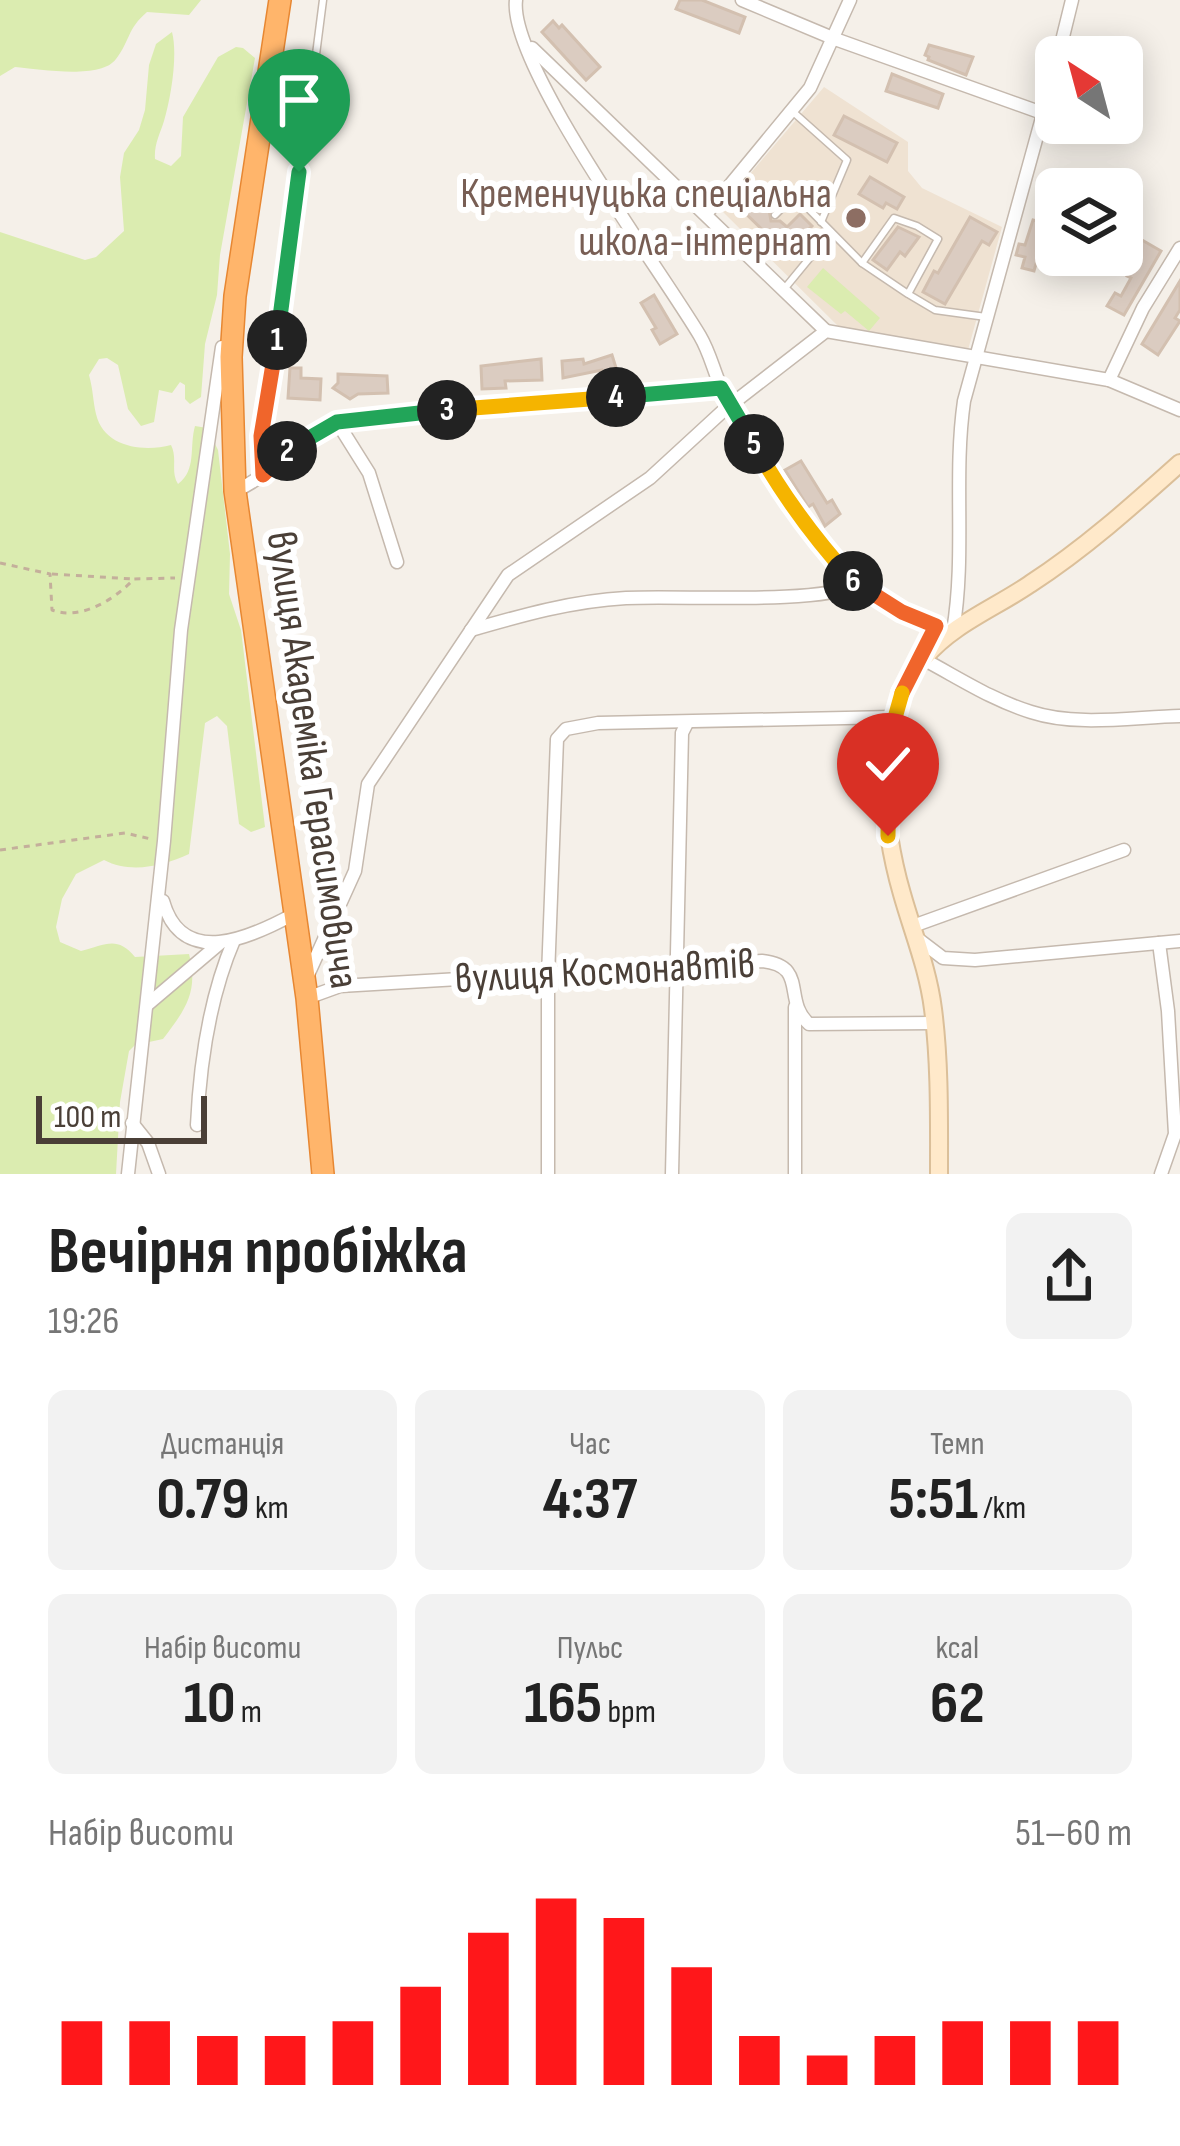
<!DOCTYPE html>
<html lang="uk">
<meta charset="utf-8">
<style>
:root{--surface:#fff;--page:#f2f2f2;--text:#222;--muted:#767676;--accent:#ff171a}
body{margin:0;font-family:"Sofia Sans Condensed",sans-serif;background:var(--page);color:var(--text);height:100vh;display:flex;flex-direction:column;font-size:45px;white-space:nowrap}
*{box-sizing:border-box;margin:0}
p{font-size:39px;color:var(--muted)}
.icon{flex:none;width:66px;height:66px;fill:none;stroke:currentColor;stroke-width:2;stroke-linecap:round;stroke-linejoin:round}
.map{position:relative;height:1174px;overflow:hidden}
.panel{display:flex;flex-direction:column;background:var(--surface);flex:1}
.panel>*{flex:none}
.needle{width:78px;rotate:324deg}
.tools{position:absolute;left:1035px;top:36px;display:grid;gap:24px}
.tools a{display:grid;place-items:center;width:108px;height:108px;border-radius:18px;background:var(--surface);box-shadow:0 6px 30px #0003;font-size:60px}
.scale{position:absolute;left:36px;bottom:30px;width:171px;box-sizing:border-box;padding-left:12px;border:6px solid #4a3f37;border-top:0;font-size:33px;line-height:42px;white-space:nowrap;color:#4a3f37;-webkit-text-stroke:9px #fff;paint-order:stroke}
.pin{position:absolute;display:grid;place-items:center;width:102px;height:102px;color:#fff;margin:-123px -51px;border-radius:50% 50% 50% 0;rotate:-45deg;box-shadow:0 0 12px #0007}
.pin .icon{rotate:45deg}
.km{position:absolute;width:60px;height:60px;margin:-30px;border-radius:50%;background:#222;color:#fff;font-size:33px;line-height:60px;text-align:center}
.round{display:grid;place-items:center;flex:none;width:126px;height:126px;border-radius:18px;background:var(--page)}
.summary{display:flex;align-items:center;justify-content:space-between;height:204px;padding:0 48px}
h1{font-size:66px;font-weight:700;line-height:90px}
.stats{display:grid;grid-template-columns:repeat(3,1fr);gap:18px;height:204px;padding:12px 48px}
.stats div{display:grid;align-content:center;border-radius:18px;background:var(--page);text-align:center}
.stats b{font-size:60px;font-weight:700}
.stats small{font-size:33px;font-weight:400}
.stats p{font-size:33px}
.chart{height:336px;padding:24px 48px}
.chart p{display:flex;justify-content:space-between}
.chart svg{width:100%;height:216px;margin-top:12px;stroke:var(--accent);stroke-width:6}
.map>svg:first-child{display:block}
.education{fill:#efe2d2}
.green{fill:#dbecb0}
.building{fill:#dbccc1;stroke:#d3c0b0;stroke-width:3}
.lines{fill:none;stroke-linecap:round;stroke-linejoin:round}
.lane-casing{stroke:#c5b9ae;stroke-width:9}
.street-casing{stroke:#c5b9ae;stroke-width:15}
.secondary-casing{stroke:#dbbf99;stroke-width:20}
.highway-casing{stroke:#e78732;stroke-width:24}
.path{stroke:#c4af9b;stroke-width:3;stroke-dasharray:6 6;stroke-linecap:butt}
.lane{stroke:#fff;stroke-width:6}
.street{stroke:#fff;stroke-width:12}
.secondary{stroke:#ffe9ca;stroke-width:16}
.highway{stroke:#ffb56b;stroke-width:21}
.split-1-casing{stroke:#fff;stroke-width:24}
.split-2-casing{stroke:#fff;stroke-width:24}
.split-3-casing{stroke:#fff;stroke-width:24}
.split-4-casing{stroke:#fff;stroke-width:24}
.split-5-casing{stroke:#fff;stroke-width:24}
.split-6-casing{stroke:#fff;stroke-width:24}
.split-7-casing{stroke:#fff;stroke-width:24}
.split-8-casing{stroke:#fff;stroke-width:24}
.split-1{stroke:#22a559;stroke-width:15}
.split-2{stroke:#f0652b;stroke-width:15}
.split-3{stroke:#22a559;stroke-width:15}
.split-4{stroke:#f5b400;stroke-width:15}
.split-5{stroke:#22a559;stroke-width:15}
.split-6{stroke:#f5b400;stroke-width:15}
.split-7{stroke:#f0652b;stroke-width:15}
.split-8{stroke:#f5b400;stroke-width:15}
.education-dot{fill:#8d6e63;stroke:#fff;stroke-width:4.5}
.labels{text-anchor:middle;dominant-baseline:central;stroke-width:12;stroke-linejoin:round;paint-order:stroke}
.education-label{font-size:42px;fill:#785e54;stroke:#fff;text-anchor:end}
.street-label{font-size:42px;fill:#4a3f37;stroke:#fff}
</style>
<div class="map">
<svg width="1180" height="1174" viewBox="0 0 1180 1174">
<rect width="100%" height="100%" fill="#f5f0e9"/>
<polygon class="education" points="824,87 908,142 908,171 922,188 1002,227 968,350 842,330 720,209"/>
<g class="green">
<path d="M0,0H201L189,15L147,12C127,29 130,41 116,59C101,80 39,69 15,67L0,76Z"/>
<path d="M172,32C178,55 171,97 164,121C160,134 154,144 155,159L171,166L181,156L183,117L218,57L236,47L243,48L255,58L220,255L217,295L205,344L201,397L190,404L185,399V385L180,382L172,393L159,390L154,422L141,426L128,409L118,365L107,358L99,359L89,375C93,389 93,401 96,414C104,448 144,452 171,445C178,459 170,471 178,484C197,470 189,447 195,426L207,428L218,450L230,554L229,594L241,630L265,827L251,832L239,824L227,726L217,716L205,723L189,854C163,866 131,874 104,860L76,874L62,899L56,927L60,942L81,951C105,945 117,935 135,957L189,954C199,992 185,1010 163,1039L135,1045L129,1051L120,1102L116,1174H0V232L85,260L96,257L124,231L120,177L124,153L139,130L145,110L149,65L156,44Z"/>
<polygon points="823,268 880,318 869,331 845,311 841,314 807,287"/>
</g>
<g class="building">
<polygon points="680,0 702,0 745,17 739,33 676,9"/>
<polygon points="553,21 559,28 562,25 600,67 586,80 542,32"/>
<polygon points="929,45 973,57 966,75 928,60 929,57 925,55"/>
<polygon points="892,74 943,94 938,108 886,91"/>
<polygon points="844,116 897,143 887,162 834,135"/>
<polygon points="870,177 904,197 897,209 886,203 883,208 859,194"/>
<polygon points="757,186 767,195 761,202 769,210 771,221 780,221 787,227 800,214 812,226 786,253 738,206"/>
<polygon points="970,217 997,232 989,245 982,241 945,304 923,292 934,271 938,273"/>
<polygon points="1033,220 1051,225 1047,240 1043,239 1034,271 1022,268 1025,257 1016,255 1019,244 1025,245"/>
<polygon points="898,227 919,237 905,256 900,252 887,270 873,260"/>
<polygon points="1142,240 1161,251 1124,315 1107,306 1115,293 1121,296 1131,278 1127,276"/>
<polygon points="1180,281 1180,310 1175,318 1180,321 1158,355 1142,344"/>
<polygon points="654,295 677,334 660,344 652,330 656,328 641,303"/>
<polygon points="612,355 617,371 604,375 602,370 563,378 562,361 583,359 584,364"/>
<polygon points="541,359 542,380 505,381 506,388 482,389 481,366"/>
<polygon points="290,368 301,368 301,378 321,379 320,400 288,398"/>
<polygon points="338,374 387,376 388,393 358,394 350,399 333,388 338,383"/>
<polygon points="801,461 827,503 832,500 840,514 825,526 813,504 808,507 785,470"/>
</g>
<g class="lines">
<g class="lane-casing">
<g id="lane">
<polyline points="792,111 847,160 821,222"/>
<polyline points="775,215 795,195 862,263"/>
<polyline points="785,288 831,232"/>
<polyline points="908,294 862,263 894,218 917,226 938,239 908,294 935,310 986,317"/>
<polyline points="262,472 261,436 286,288 323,0"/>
</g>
</g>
<g class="street-casing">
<g id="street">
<path d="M516,0C508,64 663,273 700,336C710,353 713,369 721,387C724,395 731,402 736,409C761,455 784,503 818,542C854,584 885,605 936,626L923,659C959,678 992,700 1031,712C1077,727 1133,717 1180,716"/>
<polyline points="742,0 835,39 1045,114"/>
<polyline points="532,48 826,331"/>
<polyline points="1058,57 1072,0"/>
<polyline points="707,213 810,88 850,0"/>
<polyline points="1109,380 1143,308 1180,248"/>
<polyline points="337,422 369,473 397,562"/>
<path d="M235,491C278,473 296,432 347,419L721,388"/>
<path d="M471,630C523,615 572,601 626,598C678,595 816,605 856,585"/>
<path d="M948,630L953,631C966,554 953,478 964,401L1056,67"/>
<path d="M163,901C182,969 250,938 294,914"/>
<polyline points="913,926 1124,850"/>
<polyline points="918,939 943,958 975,960 1180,941"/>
<polyline points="1159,943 1168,1011 1175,1134 1161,1174"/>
<polyline points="307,977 355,871 368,784 508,575 650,478 724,410 826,331 1109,380 1180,410"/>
<path d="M307,998L340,986L762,961C809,966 782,1000 809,1024L934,1023"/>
<polyline points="147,1005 219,944"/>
<polyline points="795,1007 795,1174"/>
<polyline points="132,1123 148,1143 159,1174"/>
<path d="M197,1125C200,1062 209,998 234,940"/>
<polyline points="128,1174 164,841 181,630 222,347"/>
<polyline points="548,1174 548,976 557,739 566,729 598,723 893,717"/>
<polyline points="672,1174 682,733 687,723"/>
</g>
</g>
<g class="secondary-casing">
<path id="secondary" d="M939,1174C939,1119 940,1063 933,1009C928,969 913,933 902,894C881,821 871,719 925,657C953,624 995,608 1030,584C1084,549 1132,506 1180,463"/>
</g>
<g class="highway-casing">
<polyline id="highway" points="280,0 235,296 231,357 235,491 307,998 323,1174"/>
</g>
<g class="path">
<path d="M0,563L50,574L52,610C81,621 115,599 134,579L175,578"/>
<polyline points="52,574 132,579"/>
<polyline points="0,850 125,833 151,839"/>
</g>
<use href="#lane" class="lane"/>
<use href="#street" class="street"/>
<use href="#secondary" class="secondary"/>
<use href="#highway" class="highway"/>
</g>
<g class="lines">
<g class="split-1-casing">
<polyline id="split-1" points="277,340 299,172"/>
</g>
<g class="split-2-casing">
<polyline id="split-2" points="277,340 261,436 263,475 287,451"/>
</g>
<g class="split-3-casing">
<polyline id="split-3" points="287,451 337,422 447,410"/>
</g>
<g class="split-4-casing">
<polyline id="split-4" points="447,410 616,397"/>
</g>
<g class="split-5-casing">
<polyline id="split-5" points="616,397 721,388 754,444"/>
</g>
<g class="split-6-casing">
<path id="split-6" d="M754,444C782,495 814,538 853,581"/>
</g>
<g class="split-7-casing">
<polyline id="split-7" points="853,581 902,612 936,626 902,693"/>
</g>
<g class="split-8-casing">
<polyline id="split-8" points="888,836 889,739 902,693"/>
</g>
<use href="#split-1" class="split-1"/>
<use href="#split-2" class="split-2"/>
<use href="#split-3" class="split-3"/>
<use href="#split-4" class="split-4"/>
<use href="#split-5" class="split-5"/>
<use href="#split-6" class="split-6"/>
<use href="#split-7" class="split-7"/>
<use href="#split-8" class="split-8"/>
</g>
<circle class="education-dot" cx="856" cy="218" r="12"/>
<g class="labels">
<g class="education-label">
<text x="832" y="194">Кременчуцька спеціальна<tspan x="832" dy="48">школа-інтернат</tspan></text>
</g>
<g class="street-label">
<text transform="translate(312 760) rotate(82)">вулиця Академіка Герасимовича</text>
<text transform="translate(605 972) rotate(-3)">вулиця Космонавтів</text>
</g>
</g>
</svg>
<div class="tools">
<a><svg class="needle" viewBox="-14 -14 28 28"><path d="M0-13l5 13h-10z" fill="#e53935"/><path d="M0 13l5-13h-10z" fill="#767676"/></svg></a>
<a><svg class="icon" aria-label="layers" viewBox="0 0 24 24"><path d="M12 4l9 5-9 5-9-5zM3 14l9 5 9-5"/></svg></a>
</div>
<div class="scale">100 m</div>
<div class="pin" style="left:299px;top:172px;background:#1e9e55"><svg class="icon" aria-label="arrive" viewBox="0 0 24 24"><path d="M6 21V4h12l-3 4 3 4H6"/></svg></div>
<div class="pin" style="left:888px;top:836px;background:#d93025"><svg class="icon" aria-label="check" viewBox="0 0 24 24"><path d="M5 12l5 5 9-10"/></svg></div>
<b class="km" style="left:277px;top:340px">1</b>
<b class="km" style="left:287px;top:451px">2</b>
<b class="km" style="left:447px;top:410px">3</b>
<b class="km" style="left:616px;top:397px">4</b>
<b class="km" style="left:754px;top:444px">5</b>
<b class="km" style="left:853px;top:581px">6</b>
</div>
<section class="panel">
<div class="summary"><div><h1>Вечірня пробіжка</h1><p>19:26</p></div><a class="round"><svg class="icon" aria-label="share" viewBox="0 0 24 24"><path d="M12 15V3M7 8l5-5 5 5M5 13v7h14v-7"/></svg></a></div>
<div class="stats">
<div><p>Дистанція</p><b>0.79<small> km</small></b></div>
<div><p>Час</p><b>4:37</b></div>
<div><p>Темп</p><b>5:51<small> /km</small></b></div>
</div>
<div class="stats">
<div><p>Набір висоти</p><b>10<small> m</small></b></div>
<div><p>Пульс</p><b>165<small> bpm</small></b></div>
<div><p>kcal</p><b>62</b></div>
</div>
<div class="chart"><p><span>Набір висоти</span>51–60 m</p>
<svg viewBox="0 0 160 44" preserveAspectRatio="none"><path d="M5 44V31M15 44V31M25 44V34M35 44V34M45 44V31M55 44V24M65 44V13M75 44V6M85 44V10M95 44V20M105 44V34M115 44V38M125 44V34M135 44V31M145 44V31M155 44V31"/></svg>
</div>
</section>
